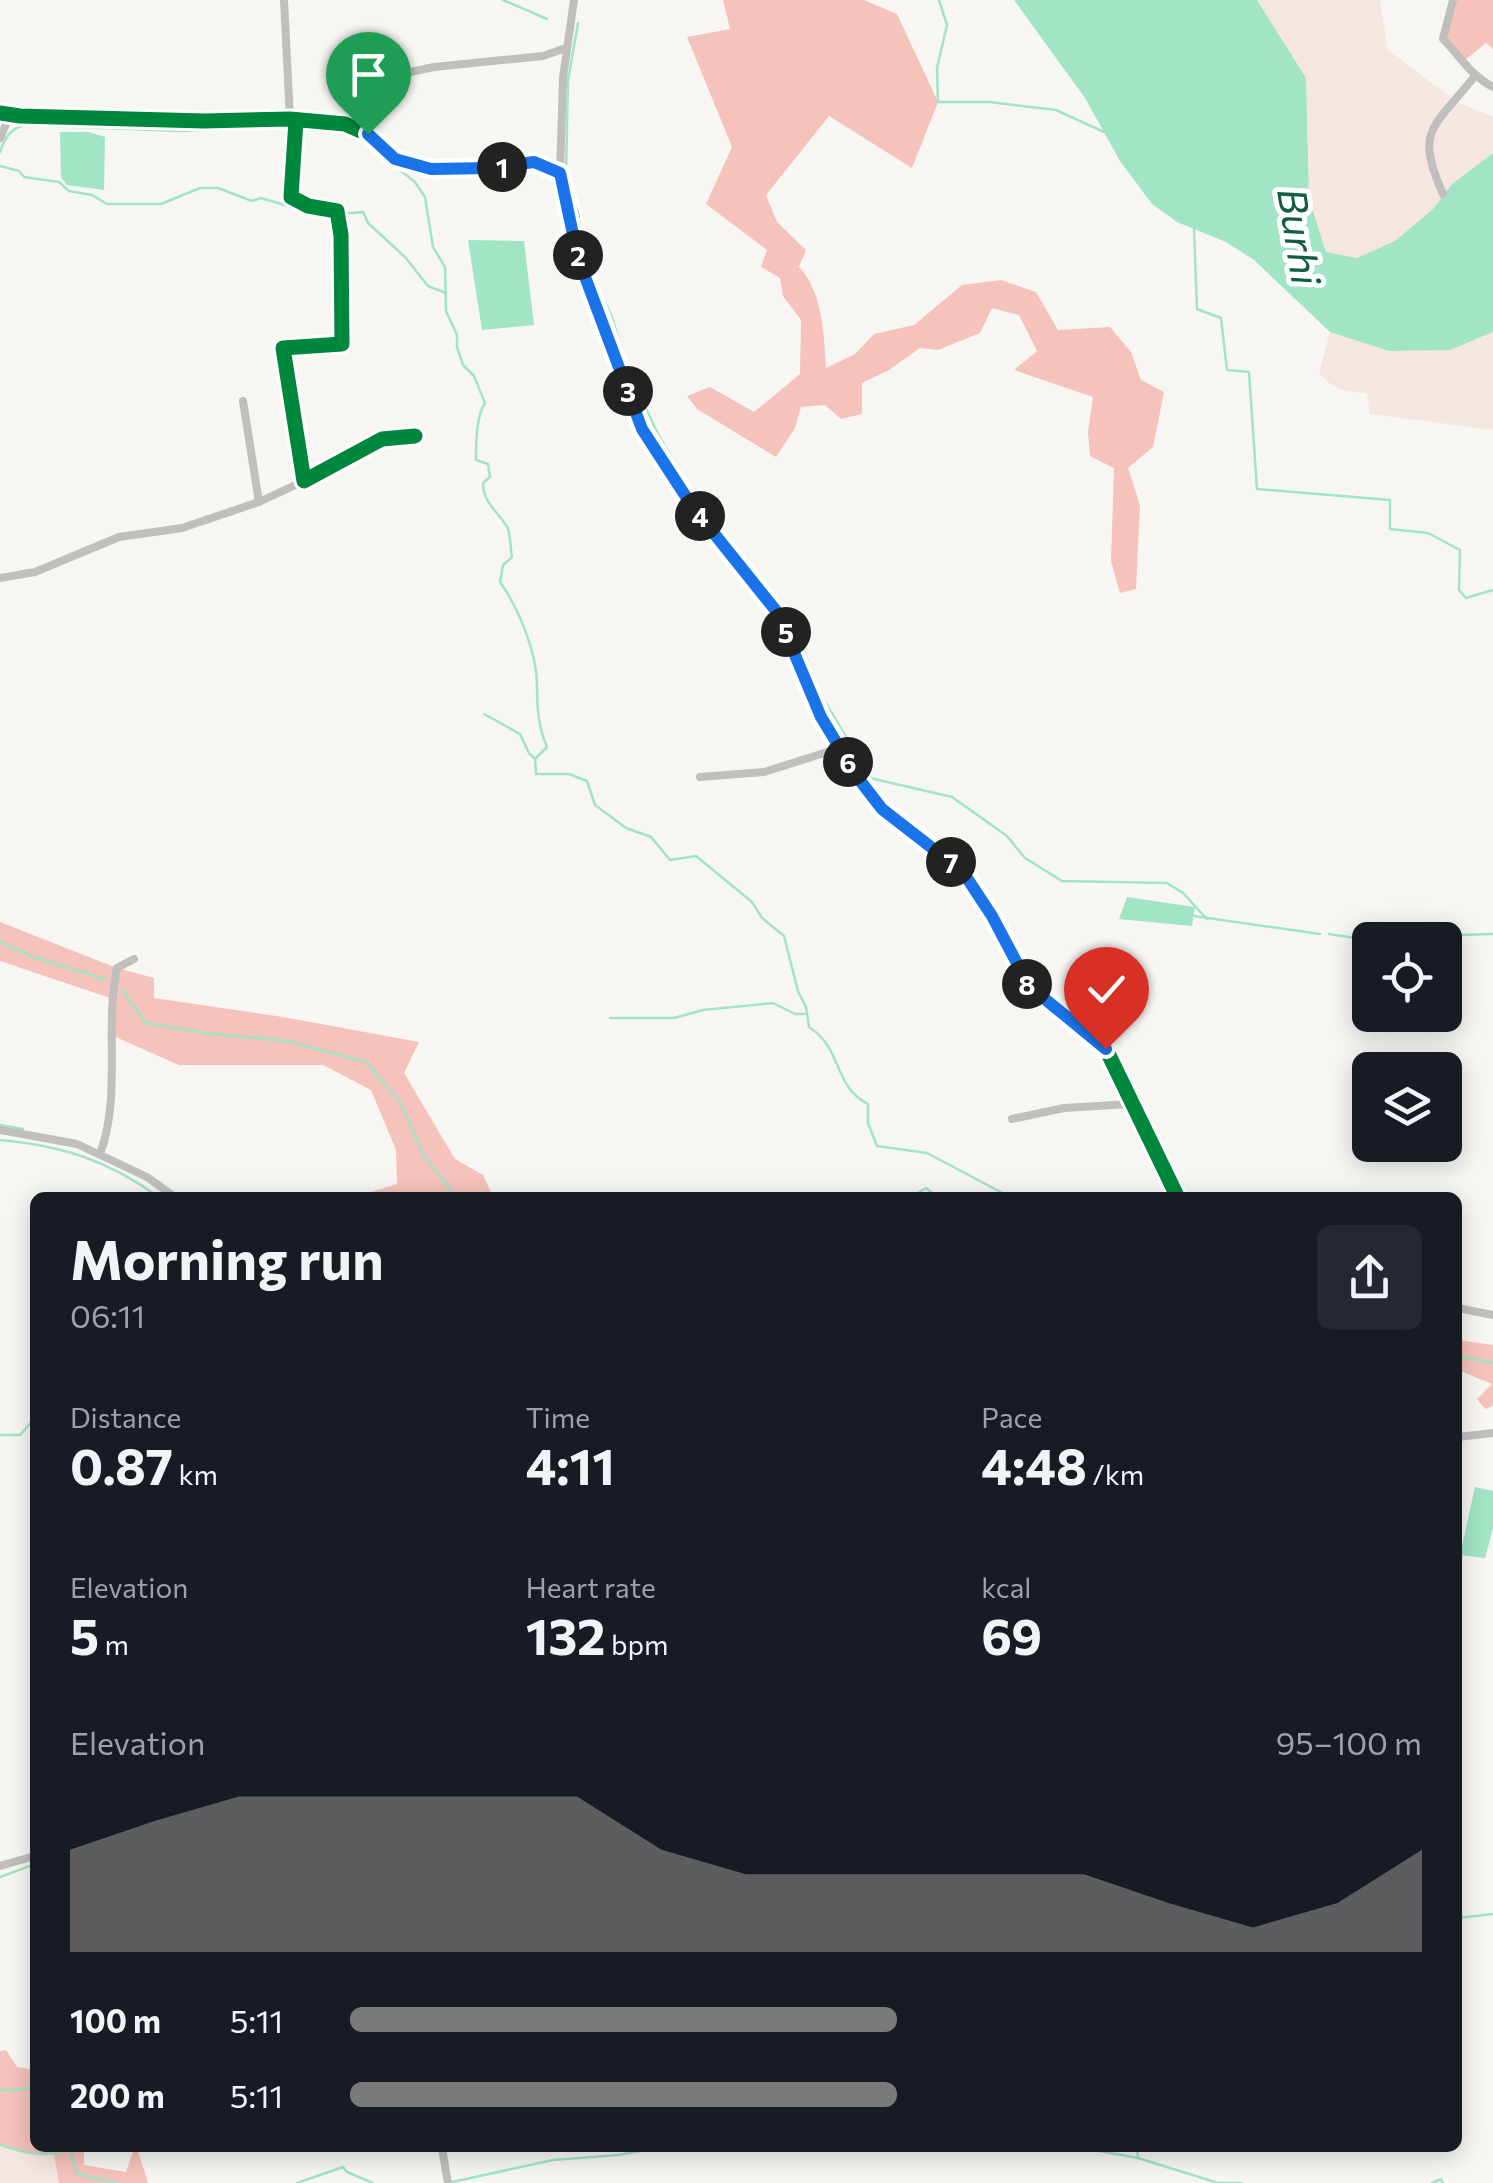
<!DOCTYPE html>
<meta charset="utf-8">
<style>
:root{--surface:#171b24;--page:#242831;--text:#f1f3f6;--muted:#9ea1a6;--accent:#7b7a78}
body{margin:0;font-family:Commissioner,sans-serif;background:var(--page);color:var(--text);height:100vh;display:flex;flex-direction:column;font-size:38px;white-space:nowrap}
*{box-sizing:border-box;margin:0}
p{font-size:32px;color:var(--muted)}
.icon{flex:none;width:55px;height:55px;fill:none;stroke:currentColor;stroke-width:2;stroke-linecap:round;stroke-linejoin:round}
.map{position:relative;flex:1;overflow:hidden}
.drawer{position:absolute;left:30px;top:1192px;width:1432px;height:960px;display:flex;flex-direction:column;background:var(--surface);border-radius:15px;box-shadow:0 5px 25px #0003}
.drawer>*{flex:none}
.tools{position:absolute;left:1352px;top:922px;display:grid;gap:20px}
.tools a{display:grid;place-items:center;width:110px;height:110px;border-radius:15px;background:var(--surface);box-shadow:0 5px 25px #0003;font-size:50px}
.pin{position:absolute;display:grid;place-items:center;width:85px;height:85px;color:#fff;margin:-102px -42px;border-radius:50% 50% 50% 0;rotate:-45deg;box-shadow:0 0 10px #0007}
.pin .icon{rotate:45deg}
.km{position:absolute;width:50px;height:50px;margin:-25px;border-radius:50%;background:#222;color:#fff;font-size:28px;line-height:50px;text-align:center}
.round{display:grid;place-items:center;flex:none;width:105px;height:105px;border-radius:15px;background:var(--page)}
.headline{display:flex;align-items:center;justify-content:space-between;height:170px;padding:0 40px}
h1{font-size:55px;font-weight:700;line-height:75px}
.metrics{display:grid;grid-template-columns:repeat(3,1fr);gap:15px;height:170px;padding:10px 40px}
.metrics div{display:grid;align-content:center}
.metrics b{font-size:50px;font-weight:700}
.metrics small{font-size:28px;font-weight:400}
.metrics p{font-size:28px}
.chart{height:280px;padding:20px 40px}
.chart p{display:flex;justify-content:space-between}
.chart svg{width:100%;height:180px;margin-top:10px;fill:var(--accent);opacity:.7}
ul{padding:0 40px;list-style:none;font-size:32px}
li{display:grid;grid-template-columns:160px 120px 1fr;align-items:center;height:75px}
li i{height:25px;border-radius:12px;background:var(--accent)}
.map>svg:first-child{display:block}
.green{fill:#f6e6e1}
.forest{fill:#f5c3bb}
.water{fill:#a1e4c6}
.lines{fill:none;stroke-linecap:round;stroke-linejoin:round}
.stream{stroke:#a1e4c6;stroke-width:2.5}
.minor{stroke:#c0bfbe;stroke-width:8}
.cycleway-casing{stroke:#fff;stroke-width:21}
.cycleway{stroke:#00873e;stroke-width:15}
.route-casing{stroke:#fff;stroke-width:20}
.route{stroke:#1a73e8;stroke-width:12}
.labels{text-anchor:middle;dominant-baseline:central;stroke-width:10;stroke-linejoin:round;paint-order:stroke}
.water-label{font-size:40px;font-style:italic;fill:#105d42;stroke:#fff}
</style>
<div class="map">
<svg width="1493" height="2183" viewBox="0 0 1493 2183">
<rect width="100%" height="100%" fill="#f7f6f3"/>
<g class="green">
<polygon points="1257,0 1380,0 1388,50 1455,101 1493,117 1493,153 1452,184 1433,209 1395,241 1357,258 1326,252 1309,200 1306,78"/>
<path d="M1330,332L1389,351L1476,340L1493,332V430L1370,414L1367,393C1345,392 1334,390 1319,373Z"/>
<polygon points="0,2145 20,2152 55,2154 59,2183 0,2183"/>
</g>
<g class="forest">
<path d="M723,0H864L897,14L938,102L912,168L829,116L766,195L777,222L806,250L799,267C823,292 824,336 826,368L855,354L874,334L914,325L962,285L1001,280L1036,292L1058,330L1110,327L1131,352L1141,380L1164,392L1153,447L1128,468L1140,505L1136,589L1120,593L1111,561L1114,468L1090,456L1088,432L1093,397L1014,370L1037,351L1019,315L992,308L980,333L938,350L920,348L889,370L862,383V414L841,419L825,405L801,407L795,428L776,457L697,409L687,396L710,387L754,412L800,374L801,320L783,296L780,278L761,267L767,250L706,204L732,147L687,37L730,29Z"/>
<polygon points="1453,0 1493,0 1493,49 1486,43 1464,61 1443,39"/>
<polygon points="0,922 117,968 154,978 154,998 283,1017 419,1042 404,1073 455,1159 483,1175 493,1197 355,1197 397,1184 396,1150 371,1090 323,1065 179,1065 111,1035 110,998 0,961"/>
<polygon points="1458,1340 1493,1345 1493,1406 1485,1409 1477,1399 1492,1384 1458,1370"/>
<polygon points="6,2050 17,2067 35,2070 35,2148 84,2148 84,2165 126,2172 134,2148 137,2148 148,2183 59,2183 54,2154 20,2152 0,2145 0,2051"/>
</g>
<g class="water">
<polygon points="1014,0 1257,0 1306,78 1309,199 1326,252 1357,258 1395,241 1433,209 1452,184 1493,153 1493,332 1450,350 1389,351 1330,332 1254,260 1226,242 1177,222 1152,204 1120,161 1085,98"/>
<polygon points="60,132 89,132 105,137 104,190 67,185 61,177"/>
<polygon points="468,240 524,241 534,325 482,330"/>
<polygon points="1127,897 1195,907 1192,926 1119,919"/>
<polygon points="1475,1487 1493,1491 1493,1528 1485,1558 1460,1555"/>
</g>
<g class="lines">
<g class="stream">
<polyline points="503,0 547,19"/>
<polyline points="939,0 947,25 937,68 938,102 990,102 1056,110 1104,132"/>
<polyline points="578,23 568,81 566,172 591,271 612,317 630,376 659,436 687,483 792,619 820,693 870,778 952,797 1007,836 1025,858 1062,881 1167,883 1183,893 1207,919"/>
<path d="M301,127L334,129L358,137L415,182L425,197L433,247L445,267L446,311L457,335V347L463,365L474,376L485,403C476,417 476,443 476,460L488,464L490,477L483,483C483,502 496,510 506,525C511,531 510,548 512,557L503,565L500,582C519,609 537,653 537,685C537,708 538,726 547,747L536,758"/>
<path d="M0,152C5,137 10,129 25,125L179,131L291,127"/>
<polyline points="0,166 19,171 24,177 59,182 69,191 92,195 107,204 161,204 200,188 218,188 252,201 261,198 305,211 332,214"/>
<polyline points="340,214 363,212 368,223 405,257 428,286 446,293"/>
<polyline points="1194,229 1197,309 1221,318 1227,370 1249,372 1257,489 1390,500 1390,529 1428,533 1460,550 1459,590 1466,598 1493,590"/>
<path d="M484,714L520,734L529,753L535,759L536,774H569L587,781L595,805L626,828L651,837L670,860L696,856L752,902L762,918L784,936L798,991L806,1007L809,1027C843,1049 833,1086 868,1104V1123L877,1146L927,1153L1012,1198"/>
<polyline points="1194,916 1320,934"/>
<polyline points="1329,934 1355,938 1493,934"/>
<polyline points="0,942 31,956 107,980"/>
<polyline points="122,990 146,1023 203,1033 287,1041 366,1062 400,1102 424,1156 457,1198"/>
<polyline points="610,1018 674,1018 703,1010 773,1003 795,1014 804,1014"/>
<polyline points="0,1125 23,1129"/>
<path d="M0,1140C63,1146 108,1160 160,1198"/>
<polyline points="909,1198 926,1188 938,1198"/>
<polyline points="1458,1356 1493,1363"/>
<polyline points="0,1435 20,1435 35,1418"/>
<polyline points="0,1877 35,1864"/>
<polyline points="1458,1918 1493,1914"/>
<polyline points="0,2091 35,2088"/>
<path d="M0,2145C23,2153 49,2159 71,2148"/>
<polyline points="1083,2148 1138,2158 1137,2148"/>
<polyline points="70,2149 77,2174 118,2183"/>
<polyline points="1138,2158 1218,2183 1242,2183"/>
<polyline points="452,2182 553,2160 618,2155 657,2148"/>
<polyline points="297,2183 343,2167 347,2172 373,2183"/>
<polyline points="1432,2183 1441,2179 1443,2183"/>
</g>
<g class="minor">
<polyline points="284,0 290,119"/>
<path d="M1453,0L1443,39C1460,56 1471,76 1493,87"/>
<polyline points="0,113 20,116 204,121 290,119 345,124 368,134 395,159 431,169 491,168 533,163 560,173 572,216 578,257 642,429 692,506 777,612 821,717 858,778 882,809 963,872 992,916 1029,986 1106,1049 1178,1198"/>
<polyline points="296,120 291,197 308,206 337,211 341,235 342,344 283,348 304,481 382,439 415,436"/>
<polyline points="368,134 369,97 392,76 434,67 543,56 566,48"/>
<polyline points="0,138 10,115"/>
<polyline points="560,173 563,78 574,0"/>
<path d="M1443,194C1414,129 1434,128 1474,77"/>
<polyline points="243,401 259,502 304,481"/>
<polyline points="0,578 35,572 119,537 182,528 259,502"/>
<polyline points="700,777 764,772 840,748"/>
<polyline points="1012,1119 1064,1108 1131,1104"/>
<polyline points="0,1130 77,1144 147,1177 176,1198"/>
<path d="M100,1154C122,1095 104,1028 117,968L134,959"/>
<polyline points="1458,1308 1493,1315"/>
<polyline points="1458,1437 1493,1433"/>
<polyline points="0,1866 35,1856"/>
<polyline points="442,2148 448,2183"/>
</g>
<g class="cycleway-casing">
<g id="cycleway">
<polyline points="0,113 20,116 204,121 290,119 345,124 368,134 395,159 431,169 491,168 533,163 560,173 572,216 578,257 642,429 692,506 777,612 821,717 858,778 882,809 963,872 992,916 1029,986 1106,1049 1178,1198"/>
<polyline points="296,120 291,197 308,206 337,211 341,235 342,344 283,348 304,481 382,439 415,436"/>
</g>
</g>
<use href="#cycleway" class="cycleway"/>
</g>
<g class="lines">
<g class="route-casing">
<polyline id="route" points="368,134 395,159 431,169 490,168 534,162 560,173 578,258 642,429 692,506 777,612 821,717 858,778 882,809 963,872 992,916 1029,986 1106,1049"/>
</g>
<use href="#route" class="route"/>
</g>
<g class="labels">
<g class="water-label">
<text transform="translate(1301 236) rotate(81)">Burhi</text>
</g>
</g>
</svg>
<div class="tools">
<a><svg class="icon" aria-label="locate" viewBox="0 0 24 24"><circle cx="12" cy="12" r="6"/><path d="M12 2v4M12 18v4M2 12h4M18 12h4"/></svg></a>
<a><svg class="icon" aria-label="layers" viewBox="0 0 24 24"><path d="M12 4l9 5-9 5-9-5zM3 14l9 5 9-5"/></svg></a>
</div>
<div class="pin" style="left:368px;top:134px;background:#1e9e55"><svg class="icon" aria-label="arrive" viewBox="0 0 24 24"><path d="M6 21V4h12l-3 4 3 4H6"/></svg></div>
<div class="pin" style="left:1106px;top:1049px;background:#d93025"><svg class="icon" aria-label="check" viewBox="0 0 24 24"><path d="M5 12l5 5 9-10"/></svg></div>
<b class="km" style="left:502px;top:167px">1</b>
<b class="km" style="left:578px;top:255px">2</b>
<b class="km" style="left:628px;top:391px">3</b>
<b class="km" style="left:700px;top:516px">4</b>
<b class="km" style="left:786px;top:632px">5</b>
<b class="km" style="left:848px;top:762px">6</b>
<b class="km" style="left:951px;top:862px">7</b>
<b class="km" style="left:1027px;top:984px">8</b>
<section class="drawer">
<div class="headline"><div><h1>Morning run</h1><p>06:11</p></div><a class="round"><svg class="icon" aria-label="share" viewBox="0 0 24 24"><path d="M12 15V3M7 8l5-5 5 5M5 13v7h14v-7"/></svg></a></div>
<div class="metrics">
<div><p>Distance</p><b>0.87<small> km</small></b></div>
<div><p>Time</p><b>4:11</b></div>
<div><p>Pace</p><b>4:48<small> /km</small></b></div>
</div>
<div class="metrics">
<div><p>Elevation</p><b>5<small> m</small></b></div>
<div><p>Heart rate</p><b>132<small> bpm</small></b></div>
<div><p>kcal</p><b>69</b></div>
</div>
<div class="chart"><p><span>Elevation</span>95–100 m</p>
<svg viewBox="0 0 160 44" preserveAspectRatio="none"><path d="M0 44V19L10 12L20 6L30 6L40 6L50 6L60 6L70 19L80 25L90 25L100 25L110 25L120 25L130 32L140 38L150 32L160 19V44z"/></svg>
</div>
<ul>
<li><b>100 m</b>5:11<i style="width:51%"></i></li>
<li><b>200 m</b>5:11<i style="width:51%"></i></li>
</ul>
</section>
</div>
